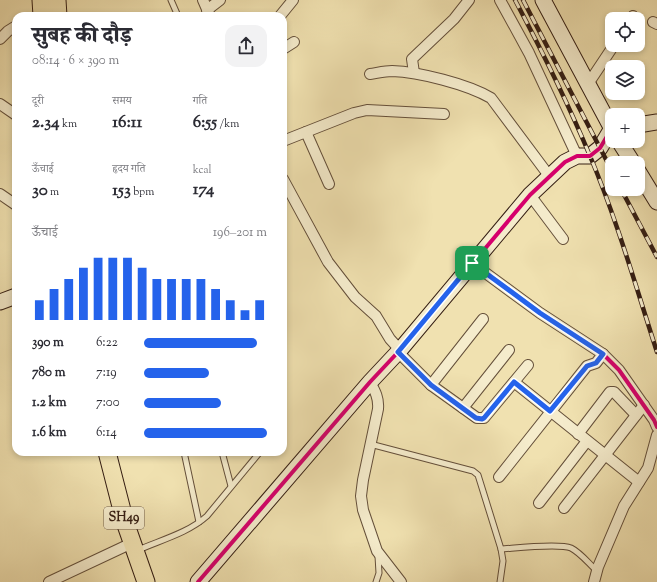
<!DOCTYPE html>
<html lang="hi">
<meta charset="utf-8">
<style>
:root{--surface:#fff;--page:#f2f2f3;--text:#2b2b33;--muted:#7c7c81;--accent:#2563eb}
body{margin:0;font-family:"Sorts Mill Goudy","Noto Serif Devanagari",serif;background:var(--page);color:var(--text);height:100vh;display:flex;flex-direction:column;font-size:15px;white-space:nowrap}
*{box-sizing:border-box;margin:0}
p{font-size:13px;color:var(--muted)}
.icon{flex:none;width:22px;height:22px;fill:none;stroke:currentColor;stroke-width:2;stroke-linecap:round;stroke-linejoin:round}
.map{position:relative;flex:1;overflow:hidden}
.sheet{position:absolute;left:12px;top:12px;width:275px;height:444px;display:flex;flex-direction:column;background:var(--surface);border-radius:12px;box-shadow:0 2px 6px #0003}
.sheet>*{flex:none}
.tools{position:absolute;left:605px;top:12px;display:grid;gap:8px}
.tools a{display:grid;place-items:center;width:40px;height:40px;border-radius:8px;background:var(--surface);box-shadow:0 2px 6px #0003;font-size:20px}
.pin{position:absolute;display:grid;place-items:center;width:34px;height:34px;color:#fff;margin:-17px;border-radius:8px;box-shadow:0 2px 6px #0006}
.round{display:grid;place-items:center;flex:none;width:42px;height:42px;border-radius:12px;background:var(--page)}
.headline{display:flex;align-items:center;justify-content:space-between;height:68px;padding:0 20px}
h1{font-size:22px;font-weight:800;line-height:30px}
.stats{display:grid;grid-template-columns:repeat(3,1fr);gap:6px;height:68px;padding:4px 20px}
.stats div{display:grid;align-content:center}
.stats b{font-size:17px;font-weight:800}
.stats small{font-size:11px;font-weight:400}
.stats p{font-size:11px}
.chart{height:112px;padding:8px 20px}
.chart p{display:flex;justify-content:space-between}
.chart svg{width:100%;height:72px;margin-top:4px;stroke:var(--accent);stroke-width:6}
ul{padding:0 20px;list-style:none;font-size:13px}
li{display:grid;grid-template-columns:64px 48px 1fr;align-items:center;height:30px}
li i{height:10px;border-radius:5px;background:var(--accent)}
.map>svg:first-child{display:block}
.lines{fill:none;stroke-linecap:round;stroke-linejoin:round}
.lane-casing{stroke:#644f3a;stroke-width:7}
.street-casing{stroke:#644f3a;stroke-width:12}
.secondary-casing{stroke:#351e13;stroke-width:17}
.primary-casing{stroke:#351e13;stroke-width:19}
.lane{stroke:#f5eccc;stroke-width:5}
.street{stroke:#f5eccc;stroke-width:10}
.secondary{stroke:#f5eccc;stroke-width:15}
.primary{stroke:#f0e1b0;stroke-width:17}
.rail-casing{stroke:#351e13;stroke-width:4.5}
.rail{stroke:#f5eccc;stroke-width:3;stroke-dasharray:9;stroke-linecap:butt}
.cycleway-casing{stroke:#f5eccc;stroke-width:6}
.cycleway{stroke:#d6006c;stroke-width:4}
.route-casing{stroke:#fff;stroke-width:8}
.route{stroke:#2563eb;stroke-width:5}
.labels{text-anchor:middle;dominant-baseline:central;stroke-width:3.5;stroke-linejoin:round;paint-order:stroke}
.shield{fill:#f5eccc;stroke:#6f5c4a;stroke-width:1}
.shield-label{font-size:13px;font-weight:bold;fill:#351e13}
</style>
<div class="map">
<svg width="657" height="582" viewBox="0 0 657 582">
<rect width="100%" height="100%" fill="#f0e1b0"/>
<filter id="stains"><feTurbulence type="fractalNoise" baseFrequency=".005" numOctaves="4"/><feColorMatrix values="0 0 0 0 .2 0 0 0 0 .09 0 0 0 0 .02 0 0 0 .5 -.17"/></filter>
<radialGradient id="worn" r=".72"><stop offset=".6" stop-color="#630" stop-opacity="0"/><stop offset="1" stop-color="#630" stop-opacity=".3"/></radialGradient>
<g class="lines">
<g class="lane-casing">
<g id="lane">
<polyline points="171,0 178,16"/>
<polyline points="370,444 473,471 478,475 501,549 503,561 500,582"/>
<polyline points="184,452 199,522"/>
<polyline points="222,452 231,486"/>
<path d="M501,549C516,548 559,543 571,548C581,553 589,564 597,571"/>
<path d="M138,550C161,540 188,533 207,516L260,452"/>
<polyline points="376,582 379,573 378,556"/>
</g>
</g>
<g class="street-casing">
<g id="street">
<polyline points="203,0 210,16"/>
<polyline points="500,0 529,53 577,156"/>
<polyline points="207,10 220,0"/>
<polyline points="280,16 293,0"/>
<polyline points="631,19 633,16"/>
<polyline points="653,22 657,24"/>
<polyline points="0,39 8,31 16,26"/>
<polyline points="283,49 294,42"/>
<polyline points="414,73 412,59 454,19 469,0"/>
<path d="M370,74C377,73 385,71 392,71C419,72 467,84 491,98L550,177"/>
<polyline points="588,84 614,45"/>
<polyline points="0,104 16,115"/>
<polyline points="306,132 329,184"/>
<polyline points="283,141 354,113 367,110 444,114"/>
<polyline points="283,179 328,262 355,297 376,316 390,339 400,350"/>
<polyline points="0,194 16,205"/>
<polyline points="530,195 563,239"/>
<polyline points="472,263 540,313 603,354 619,370 654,420 657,427"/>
<polyline points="398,352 431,385 477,418 484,418 528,365"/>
<path d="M370,382C375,391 379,398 378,409L363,480L361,496L363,510L377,551L401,582"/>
<polyline points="514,382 639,482"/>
<polyline points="431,385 483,319"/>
<polyline points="463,408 509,350"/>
<polyline points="578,434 610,392 614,392 636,415"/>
<polyline points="499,477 587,366 596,363 603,354"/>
<polyline points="539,503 587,441"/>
<polyline points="564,508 644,405"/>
<polyline points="49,582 132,543"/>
<polyline points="594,582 598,567 624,506 648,468 657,435"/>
</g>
</g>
<g class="secondary-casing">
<g id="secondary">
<polyline points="543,0 612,129"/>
<polyline points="638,125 657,122"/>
<polyline points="619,141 633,163"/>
<polyline points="638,171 657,202"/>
<polyline points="0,302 16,296"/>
<polyline points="198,582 370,382 400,350 530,195 565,162 577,156 590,156 600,148 612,128"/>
</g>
</g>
<g class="primary-casing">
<g id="primary">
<polyline points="41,0 42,16"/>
<polyline points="57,0 58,16"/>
<polyline points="107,452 125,522 146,582"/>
</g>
</g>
<use href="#lane" class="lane"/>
<use href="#street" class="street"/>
<use href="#secondary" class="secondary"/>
<use href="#primary" class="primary"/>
<g class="rail-casing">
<g id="rail">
<path d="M515,0C542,51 568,103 590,156C617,220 636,287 657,352"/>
<polyline points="523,0 612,171"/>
<polyline points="621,189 657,257"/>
</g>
</g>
<use href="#rail" class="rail"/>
<g class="cycleway-casing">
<g id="cycleway">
<polyline points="472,263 540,313 603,354 619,370 654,420 657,427"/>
<polyline points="198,582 370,382 400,350 530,195 565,162 577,156 590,156 600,148 612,128"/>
</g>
</g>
<use href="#cycleway" class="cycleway"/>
</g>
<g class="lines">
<g class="route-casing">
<polygon id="route" points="472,263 540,313 603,354 596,363 587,366 550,411 514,382 484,418 482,419 476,418 431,385 398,352"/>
</g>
<use href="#route" class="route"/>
</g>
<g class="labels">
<rect class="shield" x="104" y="507" width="40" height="22" rx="3"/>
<g class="shield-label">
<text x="124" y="518">SH49</text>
</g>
</g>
<rect width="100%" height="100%" filter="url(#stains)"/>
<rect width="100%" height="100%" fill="url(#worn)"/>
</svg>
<div class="tools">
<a><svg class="icon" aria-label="locate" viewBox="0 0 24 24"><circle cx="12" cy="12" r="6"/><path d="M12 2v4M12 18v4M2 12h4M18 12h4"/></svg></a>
<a><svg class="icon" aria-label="layers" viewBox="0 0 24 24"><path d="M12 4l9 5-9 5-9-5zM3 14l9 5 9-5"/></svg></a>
<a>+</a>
<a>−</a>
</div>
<div class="pin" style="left:472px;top:263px;background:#1e9e55"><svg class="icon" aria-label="arrive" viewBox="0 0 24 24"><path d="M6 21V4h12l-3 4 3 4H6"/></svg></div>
<section class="sheet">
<div class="headline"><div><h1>सुबह की दौड़</h1><p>08:14 · 6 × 390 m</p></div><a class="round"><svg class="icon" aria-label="share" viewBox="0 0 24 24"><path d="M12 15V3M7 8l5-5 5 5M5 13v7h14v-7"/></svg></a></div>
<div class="stats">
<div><p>दूरी</p><b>2.34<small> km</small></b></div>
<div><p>समय</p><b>16:11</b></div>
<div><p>गति</p><b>6:55<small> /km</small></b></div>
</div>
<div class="stats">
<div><p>ऊँचाई</p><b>30<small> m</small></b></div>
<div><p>हृदय गति</p><b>153<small> bpm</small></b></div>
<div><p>kcal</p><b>174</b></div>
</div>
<div class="chart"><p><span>ऊँचाई</span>196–201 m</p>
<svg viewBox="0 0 160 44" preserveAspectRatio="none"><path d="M5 44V32M15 44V25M25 44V19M35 44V12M45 44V6M55 44V6M65 44V6M75 44V12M85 44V19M95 44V19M105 44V19M115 44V19M125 44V25M135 44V32M145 44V38M155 44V32"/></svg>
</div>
<ul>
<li><b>390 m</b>6:22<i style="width:92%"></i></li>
<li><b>780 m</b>7:19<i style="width:53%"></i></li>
<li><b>1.2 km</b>7:00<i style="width:63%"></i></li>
<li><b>1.6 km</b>6:14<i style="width:100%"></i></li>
</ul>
</section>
</div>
